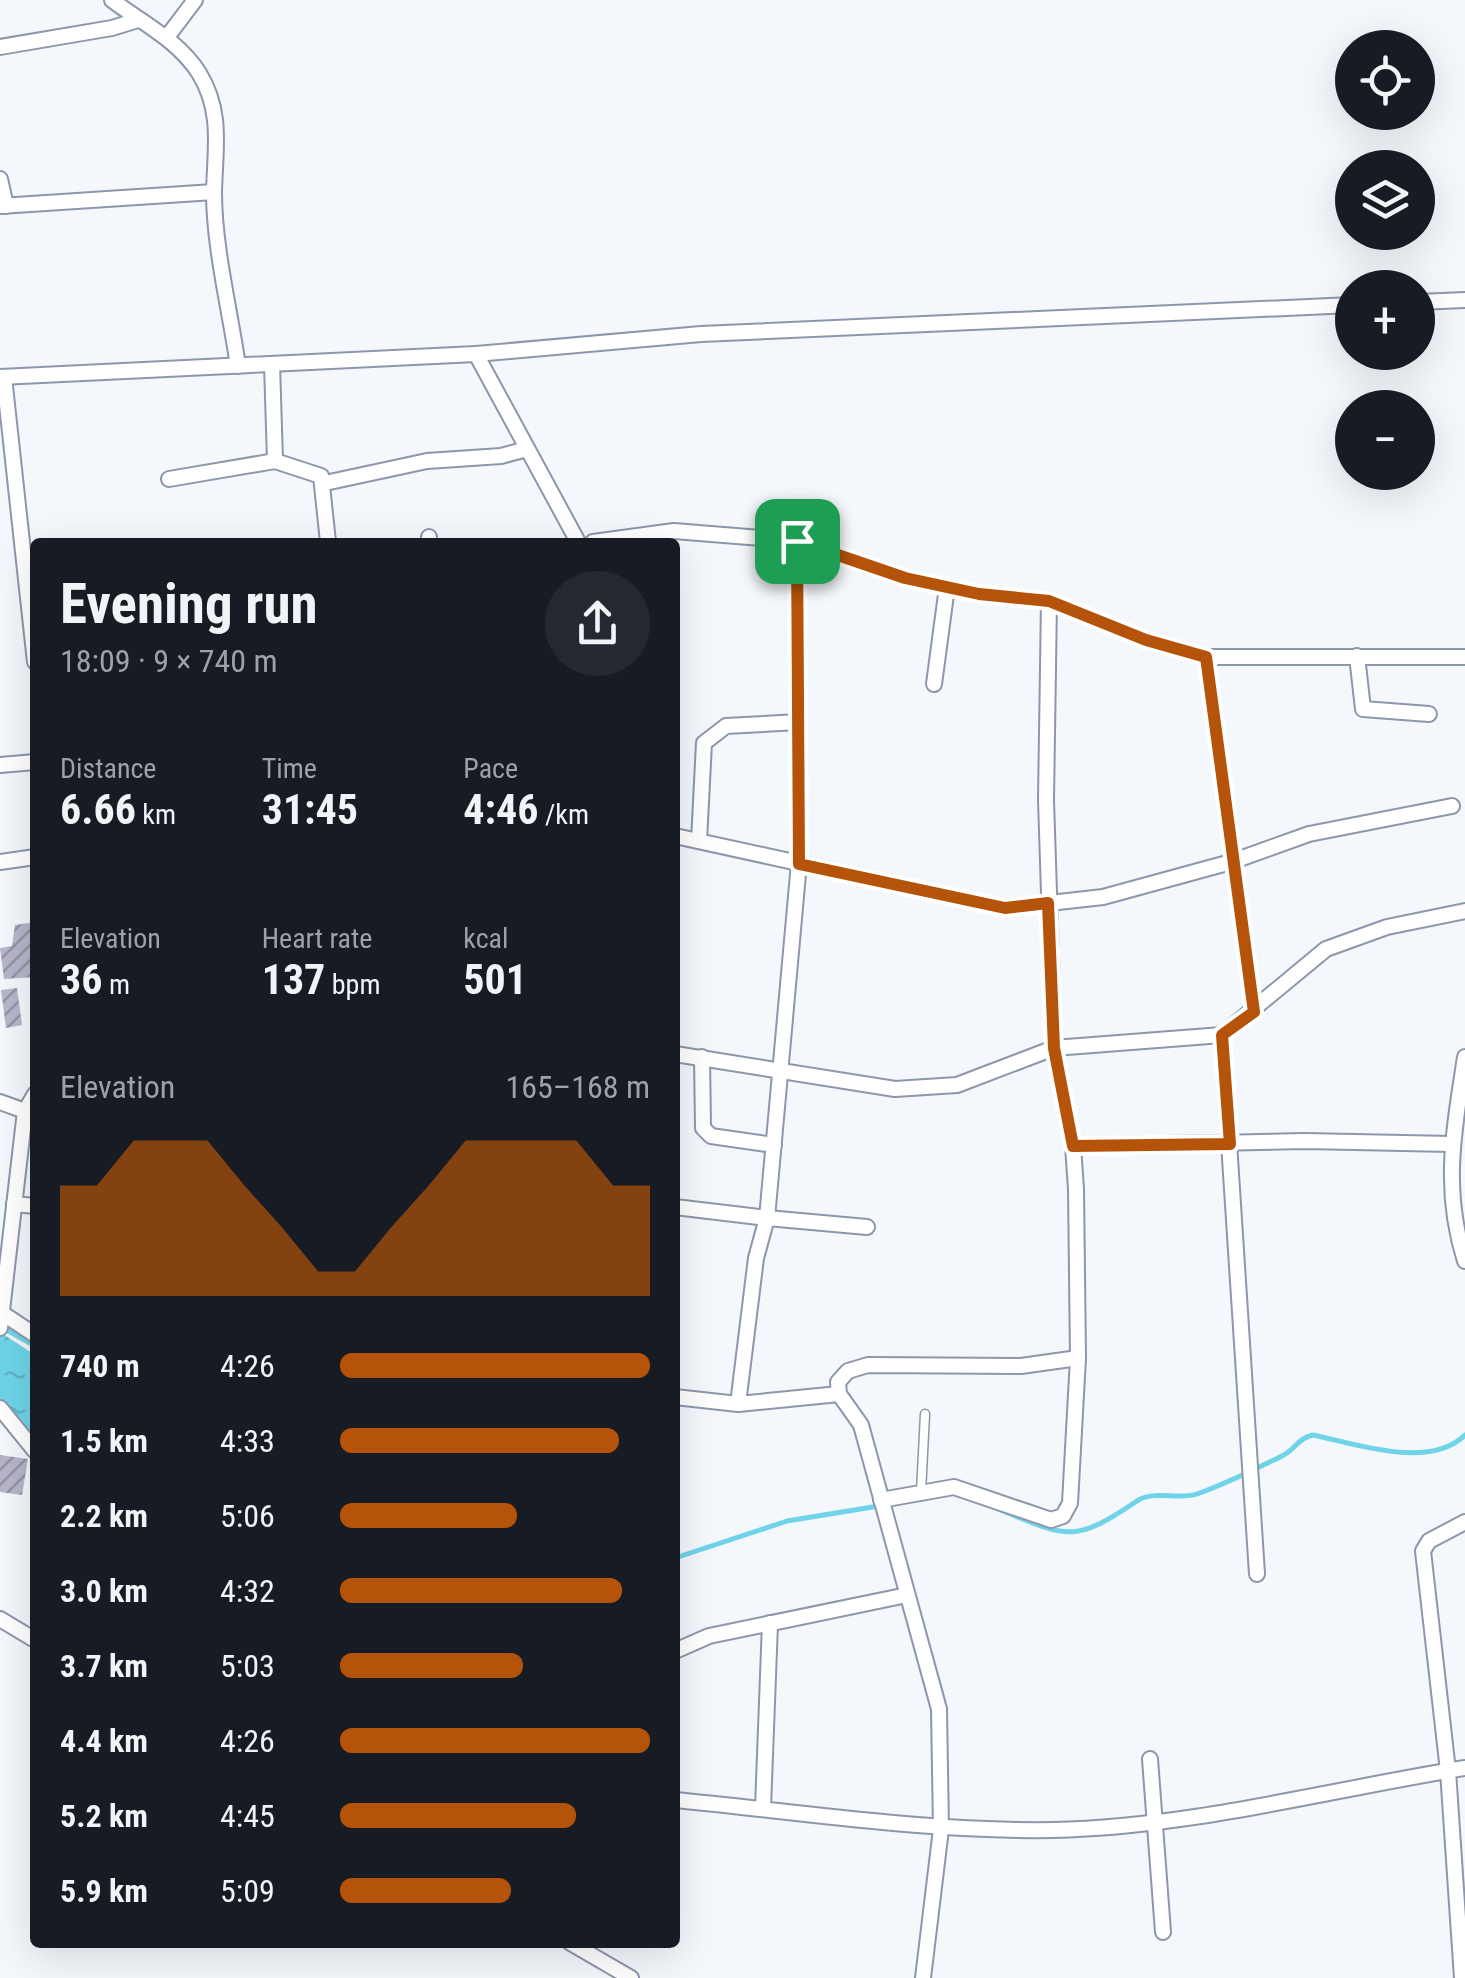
<!DOCTYPE html>
<meta charset="utf-8">
<style>
:root{--surface:#171b24;--page:#242831;--text:#f1f3f6;--muted:#9ea1a6;--accent:#b45309}
body{margin:0;font-family:"Roboto Condensed",sans-serif;background:var(--page);color:var(--text);height:100vh;display:flex;flex-direction:column;font-size:38px;white-space:nowrap}
*{box-sizing:border-box;margin:0}
p{font-size:32px;color:var(--muted)}
.icon{flex:none;width:55px;height:55px;fill:none;stroke:currentColor;stroke-width:2;stroke-linecap:round;stroke-linejoin:round}
.map{position:relative;flex:1;overflow:hidden}
.panel{position:absolute;left:30px;top:538px;width:650px;height:1410px;display:flex;flex-direction:column;background:var(--surface);border-radius:10px;box-shadow:0 10px 40px #0002}
.panel>*{flex:none}
.buttons{position:absolute;left:1335px;top:30px;display:grid;gap:20px}
.buttons a{display:grid;place-items:center;width:100px;height:100px;border-radius:50%;background:var(--surface);box-shadow:0 10px 40px #0002;font-size:50px}
.pin{position:absolute;display:grid;place-items:center;width:85px;height:85px;color:#fff;margin:-42px;border-radius:20px;box-shadow:0 5px 15px #0006}
.round{display:grid;place-items:center;flex:none;width:105px;height:105px;border-radius:52px;background:var(--page)}
.head{display:flex;align-items:center;justify-content:space-between;height:170px;padding:0 30px}
h1{font-size:55px;font-weight:700;line-height:75px}
.stats{display:grid;grid-template-columns:repeat(3,1fr);gap:15px;height:170px;padding:10px 30px}
.stats div{display:grid;align-content:center}
.stats b{font-size:42px;font-weight:700}
.stats small{font-size:28px;font-weight:400}
.stats p{font-size:28px}
.chart{height:280px;padding:20px 30px}
.chart p{display:flex;justify-content:space-between}
.chart svg{width:100%;height:180px;margin-top:10px;fill:var(--accent);opacity:.7}
ul{padding:0 30px;list-style:none;font-size:32px}
li{display:grid;grid-template-columns:160px 120px 1fr;align-items:center;height:75px}
li i{height:25px;border-radius:12px;background:var(--accent)}
.map>svg:first-child{display:block}
.water{fill:url(#water-ripples)}
.lines{fill:none;stroke-linecap:round;stroke-linejoin:round}
.stream{stroke:#6fd4e8;stroke-width:5}
.building{fill:url(#building-hatch)}
.lane-casing{stroke:#8d97ab;stroke-width:11}
.street-casing{stroke:#8d97ab;stroke-width:18}
.lane{stroke:#fff;stroke-width:8}
.street{stroke:#fff;stroke-width:14}
.route-casing{stroke:#fff;stroke-width:20}
.route{stroke:#b45309;stroke-width:12}
</style>
<div class="map">
<svg width="1465" height="1978" viewBox="0 0 1465 1978">
<defs>
<pattern id="water-ripples" width="26" height="14" patternUnits="userSpaceOnUse" patternTransform="scale(2.5)"><rect width="26" height="14" fill="#6fd4e8"/><path d="M2 4q2-2 4 0t4 0M15 11q2-2 4 0t4 0" fill="none" stroke="#60b6c8"/></pattern>
<pattern id="building-hatch" width="6" height="6" patternUnits="userSpaceOnUse" patternTransform="scale(2.5)"><rect width="6" height="6" fill="#b7b5cb"/><path d="M-1 1l2-2M0 6l6-6M5 7l2-2" fill="none" stroke="#9594a6"/></pattern>
</defs>
<rect width="100%" height="100%" fill="#f4f7fb"/>
<polygon class="water" points="0,1332 35,1355 35,1445 0,1402"/>
<g class="lines">
<g class="stream">
<polyline points="3,1328 35,1346"/>
<path d="M996,1508C1067,1537 1072,1545 1137,1501C1152,1490 1179,1500 1197,1494C1226,1484 1255,1469 1282,1456C1295,1450 1298,1438 1313,1435C1356,1444 1429,1470 1465,1435"/>
<polyline points="675,1558 787,1521 879,1506"/>
</g>
</g>
<g class="building">
<polygon points="35,922 35,977 4,979 0,948 12,946 15,925"/>
<polygon points="17,988 22,1025 6,1028 1,990"/>
<polygon points="0,1455 28,1459 22,1495 0,1492"/>
</g>
<g class="lines">
<g class="lane-casing">
<polyline id="lane" points="921,1492 925,1414"/>
</g>
<g class="street-casing">
<g id="street">
<path d="M112,0C142,23 178,40 199,73C223,112 215,149 214,192C214,248 230,310 238,366"/>
<polyline points="167,37 195,0"/>
<polyline points="0,47 112,28 138,20"/>
<polyline points="0,179 6,206"/>
<polyline points="0,206 214,192"/>
<polyline points="1418,302 1465,300"/>
<polyline points="476,354 578,542"/>
<polyline points="272,364 275,461 321,476 328,542"/>
<polyline points="0,377 476,354 701,334 1352,305"/>
<polyline points="4,377 35,662"/>
<polyline points="169,479 275,461"/>
<polyline points="325,483 427,461 501,456 527,449"/>
<polyline points="429,537 429,542"/>
<polyline points="593,542 674,531 797,541 905,578 979,594 1049,601 1147,640 1206,657 1465,657"/>
<polyline points="1357,656 1363,709 1429,714"/>
<polyline points="1206,657 1254,1012"/>
<polyline points="934,684 947,587"/>
<polyline points="0,765 35,762"/>
<polyline points="675,836 1005,908 1103,897 1231,862 1309,834 1452,806"/>
<polyline points="699,841 704,743 726,726 799,722"/>
<polyline points="0,862 35,857"/>
<polyline points="1222,1035 1257,1574"/>
<polyline points="675,1054 895,1089 957,1085 1054,1048 1222,1035 1326,949 1387,927 1465,911"/>
<polyline points="702,1057 703,1128 711,1136 774,1145"/>
<path d="M1465,1057C1454,1130 1442,1189 1465,1261"/>
<polyline points="0,1102 25,1111"/>
<polyline points="1073,1146 1305,1141 1452,1144"/>
<polyline points="14,1204 35,1206"/>
<polyline points="675,1207 767,1218 799,863 797,541"/>
<polyline points="2,1313 35,1335"/>
<polyline points="0,1328 25,1111 35,1094"/>
<polyline points="839,1394 838,1382 848,1371 868,1365 1021,1366 1078,1358"/>
<polyline points="675,1397 738,1404 839,1394 861,1425 939,1709 941,1829 923,1978"/>
<polyline points="738,1404 756,1258 767,1218 867,1227"/>
<polyline points="0,1408 35,1451"/>
<polyline points="881,1500 954,1487 1051,1520 1063,1516 1070,1503 1078,1358 1076,1189 1073,1146 1054,1048 1046,800 1049,601"/>
<polyline points="0,1619 35,1640"/>
<polyline points="675,1651 709,1636 907,1595"/>
<polyline points="1150,1759 1163,1932"/>
<path d="M675,1800C801,1812 926,1832 1053,1830C1192,1827 1328,1790 1465,1768"/>
<polyline points="763,1808 770,1623"/>
<polyline points="569,1942 631,1978"/>
<polyline points="1462,1978 1448,1771 1423,1551 1429,1541 1465,1522"/>
</g>
</g>
<use href="#lane" class="lane"/>
<use href="#street" class="street"/>
</g>
<g class="lines">
<g class="route-casing">
<polygon id="route" points="797,541 905,578 979,594 1049,601 1146,640 1206,657 1254,1012 1222,1035 1230,1144 1073,1146 1054,1048 1048,903 1005,908 799,864"/>
</g>
<use href="#route" class="route"/>
</g>
</svg>
<div class="buttons">
<a><svg class="icon" aria-label="locate" viewBox="0 0 24 24"><circle cx="12" cy="12" r="6"/><path d="M12 2v4M12 18v4M2 12h4M18 12h4"/></svg></a>
<a><svg class="icon" aria-label="layers" viewBox="0 0 24 24"><path d="M12 4l9 5-9 5-9-5zM3 14l9 5 9-5"/></svg></a>
<a>+</a>
<a>−</a>
</div>
<div class="pin" style="left:797px;top:541px;background:#1e9e55"><svg class="icon" aria-label="arrive" viewBox="0 0 24 24"><path d="M6 21V4h12l-3 4 3 4H6"/></svg></div>
<section class="panel">
<div class="head"><div><h1>Evening run</h1><p>18:09 · 9 × 740 m</p></div><a class="round"><svg class="icon" aria-label="share" viewBox="0 0 24 24"><path d="M12 15V3M7 8l5-5 5 5M5 13v7h14v-7"/></svg></a></div>
<div class="stats">
<div><p>Distance</p><b>6.66<small> km</small></b></div>
<div><p>Time</p><b>31:45</b></div>
<div><p>Pace</p><b>4:46<small> /km</small></b></div>
</div>
<div class="stats">
<div><p>Elevation</p><b>36<small> m</small></b></div>
<div><p>Heart rate</p><b>137<small> bpm</small></b></div>
<div><p>kcal</p><b>501</b></div>
</div>
<div class="chart"><p><span>Elevation</span>165–168 m</p>
<svg viewBox="0 0 160 44" preserveAspectRatio="none"><path d="M0 44V17L10 17L20 6L30 6L40 6L50 17L60 27L70 38L80 38L90 27L100 17L110 6L120 6L130 6L140 6L150 17L160 17V44z"/></svg>
</div>
<ul>
<li><b>740 m</b>4:26<i style="width:100%"></i></li>
<li><b>1.5 km</b>4:33<i style="width:90%"></i></li>
<li><b>2.2 km</b>5:06<i style="width:57%"></i></li>
<li><b>3.0 km</b>4:32<i style="width:91%"></i></li>
<li><b>3.7 km</b>5:03<i style="width:59%"></i></li>
<li><b>4.4 km</b>4:26<i style="width:100%"></i></li>
<li><b>5.2 km</b>4:45<i style="width:76%"></i></li>
<li><b>5.9 km</b>5:09<i style="width:55%"></i></li>
</ul>
</section>
</div>
